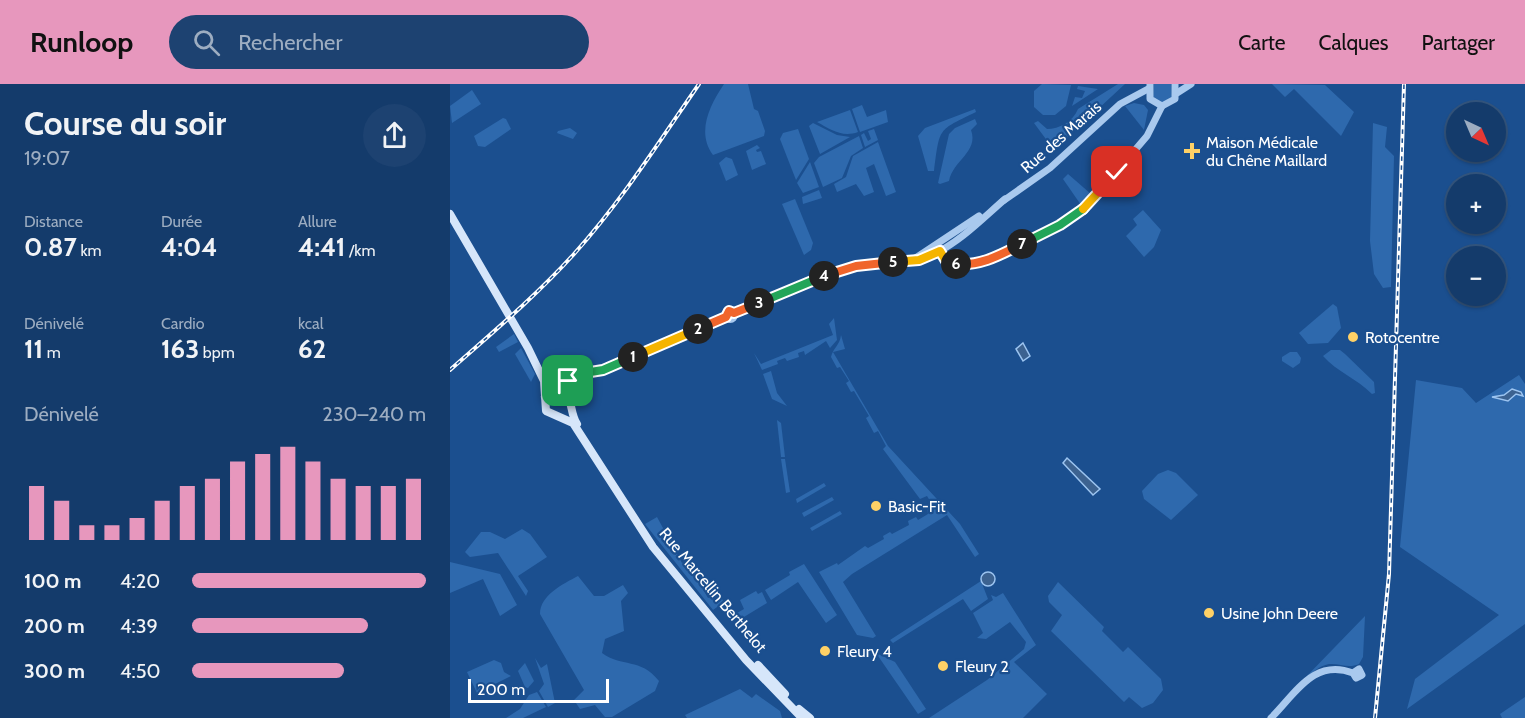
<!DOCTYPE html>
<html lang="fr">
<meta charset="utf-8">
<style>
:root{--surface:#143b6b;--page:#1d4271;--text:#f1f3f6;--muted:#9dadc1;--line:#33557e;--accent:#e797bd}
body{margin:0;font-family:Cabin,sans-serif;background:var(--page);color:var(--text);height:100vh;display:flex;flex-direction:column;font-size:22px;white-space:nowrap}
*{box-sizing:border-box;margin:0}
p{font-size:20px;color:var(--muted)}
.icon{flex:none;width:33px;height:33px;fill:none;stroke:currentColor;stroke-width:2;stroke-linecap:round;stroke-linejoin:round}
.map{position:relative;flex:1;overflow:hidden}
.sheet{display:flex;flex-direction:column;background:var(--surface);width:450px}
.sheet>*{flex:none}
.needle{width:39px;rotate:136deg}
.tools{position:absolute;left:996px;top:18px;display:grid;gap:12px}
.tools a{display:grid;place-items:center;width:60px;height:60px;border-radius:50%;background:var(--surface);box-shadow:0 2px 4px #0004,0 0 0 2px var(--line);font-size:30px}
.scale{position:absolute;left:18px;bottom:15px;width:141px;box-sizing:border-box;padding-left:6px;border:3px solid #fff;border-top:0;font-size:16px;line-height:21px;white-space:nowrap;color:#fff;-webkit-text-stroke:4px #1b4f8f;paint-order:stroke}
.pin{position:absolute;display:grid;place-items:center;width:51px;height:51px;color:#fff;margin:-26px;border-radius:12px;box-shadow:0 3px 9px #0006}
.km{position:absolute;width:30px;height:30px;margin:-15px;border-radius:50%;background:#222;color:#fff;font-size:16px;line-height:30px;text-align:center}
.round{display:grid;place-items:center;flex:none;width:63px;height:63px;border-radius:32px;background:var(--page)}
.headline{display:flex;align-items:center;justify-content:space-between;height:102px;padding:0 24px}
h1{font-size:33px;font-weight:800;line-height:45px}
.stats{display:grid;grid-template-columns:repeat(3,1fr);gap:9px;height:102px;padding:6px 24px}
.stats div{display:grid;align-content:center}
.stats b{font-size:26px;font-weight:800}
.stats small{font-size:16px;font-weight:400}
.stats p{font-size:16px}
.chart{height:168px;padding:12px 24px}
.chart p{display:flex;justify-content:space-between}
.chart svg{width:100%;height:108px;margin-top:6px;stroke:var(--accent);stroke-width:6}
ul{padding:0 24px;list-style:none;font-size:20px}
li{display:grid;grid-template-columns:96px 72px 1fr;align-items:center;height:45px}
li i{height:15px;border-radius:8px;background:var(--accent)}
header{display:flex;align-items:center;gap:36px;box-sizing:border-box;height:84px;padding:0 30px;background:var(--accent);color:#111}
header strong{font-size:28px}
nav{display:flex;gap:33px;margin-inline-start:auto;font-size:21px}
.search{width:420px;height:54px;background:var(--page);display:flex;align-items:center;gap:15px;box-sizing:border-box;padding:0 21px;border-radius:33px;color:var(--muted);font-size:22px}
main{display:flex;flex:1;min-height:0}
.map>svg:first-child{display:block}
.green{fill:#2e69ad}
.water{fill:#3c6290;stroke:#9cc4f0;stroke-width:1.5}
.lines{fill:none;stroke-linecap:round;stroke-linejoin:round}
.tertiary{stroke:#a9c9ee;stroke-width:7}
.secondary{stroke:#d6e6fa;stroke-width:8}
.rail-casing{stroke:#fff;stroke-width:4}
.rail{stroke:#1b4f8f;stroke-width:1.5;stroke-dasharray:4.5;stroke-linecap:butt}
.split-1-casing{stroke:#fff;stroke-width:12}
.split-2-casing{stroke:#fff;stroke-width:12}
.split-3-casing{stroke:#fff;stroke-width:12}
.split-4-casing{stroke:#fff;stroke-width:12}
.split-5-casing{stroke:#fff;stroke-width:12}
.split-6-casing{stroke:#fff;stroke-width:12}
.split-7-casing{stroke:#fff;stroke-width:12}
.split-8-casing{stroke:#fff;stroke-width:12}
.split-9-casing{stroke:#fff;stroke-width:12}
.split-1{stroke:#22a559;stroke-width:8}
.split-2{stroke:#f5b400;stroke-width:8}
.split-3{stroke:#f0652b;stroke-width:8}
.split-4{stroke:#22a559;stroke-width:8}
.split-5{stroke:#f0652b;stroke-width:8}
.split-6{stroke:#f5b400;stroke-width:8}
.split-7{stroke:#f0652b;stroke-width:8}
.split-8{stroke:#22a559;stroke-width:8}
.split-9{stroke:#f5b400;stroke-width:8}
.poi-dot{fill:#ffd166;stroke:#1b4f8f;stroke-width:2}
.labels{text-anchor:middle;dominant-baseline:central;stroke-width:4.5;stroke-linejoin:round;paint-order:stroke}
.street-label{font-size:16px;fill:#fff;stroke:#1b4f8f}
.poi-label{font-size:16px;fill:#fff;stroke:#1b4f8f;text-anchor:start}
</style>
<header>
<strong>Runloop</strong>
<div class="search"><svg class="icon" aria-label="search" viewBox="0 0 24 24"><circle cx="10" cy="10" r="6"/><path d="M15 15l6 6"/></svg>Rechercher</div>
<nav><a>Carte</a><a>Calques</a><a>Partager</a></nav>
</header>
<main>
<section class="sheet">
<div class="headline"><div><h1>Course du soir</h1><p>19:07</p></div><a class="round"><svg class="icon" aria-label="share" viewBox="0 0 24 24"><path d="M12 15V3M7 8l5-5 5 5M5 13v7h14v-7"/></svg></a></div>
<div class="stats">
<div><p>Distance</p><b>0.87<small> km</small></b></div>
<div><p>Durée</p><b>4:04</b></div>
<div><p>Allure</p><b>4:41<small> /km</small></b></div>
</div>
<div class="stats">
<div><p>Dénivelé</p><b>11<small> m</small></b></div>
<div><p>Cardio</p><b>163<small> bpm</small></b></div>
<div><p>kcal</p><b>62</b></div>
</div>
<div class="chart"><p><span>Dénivelé</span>230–240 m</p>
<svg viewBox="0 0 160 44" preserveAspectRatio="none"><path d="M5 44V22M15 44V28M25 44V38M35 44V38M45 44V35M55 44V28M65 44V22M75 44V19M85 44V12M95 44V9M105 44V6M115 44V12M125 44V19M135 44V22M145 44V22M155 44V19"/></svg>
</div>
<ul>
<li><b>100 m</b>4:20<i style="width:100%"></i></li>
<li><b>200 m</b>4:39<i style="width:75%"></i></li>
<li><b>300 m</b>4:50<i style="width:65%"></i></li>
</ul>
</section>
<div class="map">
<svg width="1075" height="634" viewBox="0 0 1075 634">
<rect width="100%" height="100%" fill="#1b4f8f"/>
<g class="green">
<path d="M274,0H298L304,25L308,27L315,47L314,52L263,71C246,48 260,21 274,0Z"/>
<polygon points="592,0 621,1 616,22 605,31 593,31 584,23 584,7"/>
<path d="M668,0H675L607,63L601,62L584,39L588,37L597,45C609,45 623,38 628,25Z"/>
<polygon points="704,0 721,0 722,14 713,19 703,14"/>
<polygon points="822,0 875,1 904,28 891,52 844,5 835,13"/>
<polygon points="628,2 648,5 622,22 625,13 632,14 635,7 627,5"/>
<polygon points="22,6 31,20 2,39 0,22"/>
<polygon points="684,19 694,21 698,26 694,46 675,22"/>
<polygon points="412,21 417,33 436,26 438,38 410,48 402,25"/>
<path d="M525,25L526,28C487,47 490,43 484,87H478L468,52L475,44Z"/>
<path d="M400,26L408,48C392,54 380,45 367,38Z"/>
<polygon points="53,34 56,35 61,45 35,63 28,62 24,52"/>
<path d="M525,35L527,40L521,46C529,68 503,76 499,97L490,100L488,99L499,50L505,44Z"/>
<polygon points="363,39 387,51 400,53 370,70 359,42"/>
<polygon points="923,39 937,43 935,63 944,72 941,203 933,204 924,190 920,157"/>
<polygon points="120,44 127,49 123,55 107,49 108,47"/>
<polygon points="348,45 359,75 346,96 330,55 333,49"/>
<polygon points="424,45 428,56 415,63 411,51 414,49 418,57 421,55 418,47"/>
<polygon points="409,52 413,64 401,72 392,94 373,103 364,79 369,73"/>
<polygon points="428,58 446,108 436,112 424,80 416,84 424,108 414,112 406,100 387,108 384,100 396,93 403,72"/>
<polygon points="307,61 310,64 306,66 307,68 311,67 316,80 302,86 296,67"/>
<polygon points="276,73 282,75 288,91 276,97 269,79"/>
<polygon points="360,78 369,103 353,109 347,99"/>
<polygon points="618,90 641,110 631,121 613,95"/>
<polygon points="369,106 372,114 353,120 352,113"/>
<polygon points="345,115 363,159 361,166 354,171 332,120"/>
<polygon points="693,126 711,146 704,163 694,173 676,152 687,141 683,135"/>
<polygon points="883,220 887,223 891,244 878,259 858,260 849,249"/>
<polygon points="384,234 387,256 380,264 376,257 355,271 354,267 348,269 349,273 337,277 335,274 327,277 328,280 312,286 304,269 311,280 383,251 379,240"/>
<polygon points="64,250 68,258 49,268 46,263"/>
<path d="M391,251L395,265L383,268L438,362L510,440L529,470L525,473L497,431L402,490L393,498L426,552L423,554L407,551L369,488L387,479L388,481L415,462L418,464L434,455L433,452L440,448L442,450L459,441L458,437L466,433L468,436L478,430L477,423L482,420L477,412L470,415L433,365L436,362L428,347L424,349L416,334L419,332L404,307L401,308L396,299L399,297L390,283L387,284L381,273C383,264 390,261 391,251Z"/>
<polygon points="71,264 85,290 81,298 65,270"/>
<path d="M881,266H890L895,270L924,298L925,309L922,310C906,294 887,288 873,272Z"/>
<polygon points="840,268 847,268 851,274 850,279 843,284 832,277 832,273"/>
<polygon points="321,287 327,309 337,322 322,315 313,290"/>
<polygon points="1069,291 1075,300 1075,540 957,625 965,595 1049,531 950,463 966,296 1012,304 1026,319"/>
<polygon points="327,336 331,339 335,373 331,373"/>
<polygon points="331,375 335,375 340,408 336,409"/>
<polygon points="718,386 726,389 748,411 721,436 694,415 692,407 708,390"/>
<polygon points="374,399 376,402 347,419 346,415"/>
<polygon points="382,413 384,416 354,433 352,429"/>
<polygon points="390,427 392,430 362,447 360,444"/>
<polygon points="207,433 232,479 237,477 258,514 268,509 274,518 263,526 195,440"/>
<polygon points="72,445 80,450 97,473 68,492 78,507 76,512 48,469 20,473 15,468 31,448 40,448 55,455"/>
<polygon points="0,478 50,490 67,521 50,532 33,495 0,509"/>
<polygon points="354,480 387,531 376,539 348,498 321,516 315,506 340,491 339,488"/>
<path d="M128,492L144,512H154L173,501L178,509L171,517L174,547L155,555L152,569C172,584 190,573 209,597L205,607L162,633H155L145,621L130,625L124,616L134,606L90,530C90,511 113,500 128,492Z"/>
<polygon points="531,497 538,515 521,527 513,515 443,559 440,556"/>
<polygon points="608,498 654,543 652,547 673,568 678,563 711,595 713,606 703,619 692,624 679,613 674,618 601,547 612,531 599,518 598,512"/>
<polygon points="306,507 308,510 312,508 317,519 289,536 287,529 294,525 290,516"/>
<polygon points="553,509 586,561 564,578 597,610 573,634 479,634 537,596 574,565 576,558 560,538 536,555 527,554 533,549 523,529 543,516 541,511 546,513"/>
<path d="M915,532L913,573L909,580C898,585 890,579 879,580C869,582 862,589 854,595Z"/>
<polygon points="426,569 445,578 476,625 468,630"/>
<polygon points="85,574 91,584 97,580 105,619 98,623 89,607 94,600"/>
<polygon points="44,576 51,579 54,588 61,592 27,609 17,588"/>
<polygon points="75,579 84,597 78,604 75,603 68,587"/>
<polygon points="290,605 302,614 306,610 330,627 332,634 237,634 235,631"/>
<polygon points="87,608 96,623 73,634 56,634 70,625 79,611"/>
<polygon points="1075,613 1075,634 1052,634 1050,630"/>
</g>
<g class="water">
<polygon points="573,259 580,272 573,277 566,265"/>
<polygon points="1062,305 1071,308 1073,312 1066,310 1058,317 1042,313 1054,311"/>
<polygon points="617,374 650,405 643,411 613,379"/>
<circle cx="538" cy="495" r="7"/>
</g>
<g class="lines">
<g class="tertiary">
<polyline points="700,0 700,15 712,22 725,15 725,0"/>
<polyline points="727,9 741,0"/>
<polyline points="553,117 600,84 670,20 698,5"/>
<polyline points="490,167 496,177 521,181 531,179 619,136 645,113 697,52 712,22"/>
<polyline points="461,177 529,132"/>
<circle cx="280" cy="231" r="4.5"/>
<path d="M284,229C324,212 363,193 405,183C430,176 458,182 482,171C510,158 532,135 555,115"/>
<polyline points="106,306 128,290 153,286 276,233"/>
<path d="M821,634C846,609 864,574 903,589L906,594L912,591L909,585L903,589"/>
</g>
<g class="secondary">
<polyline points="0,130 78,264 94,297 96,327 123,339 203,463 296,576 352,634"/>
<path d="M95,313L104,306C125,306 118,327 127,340"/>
<polyline points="308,581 335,610"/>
<polyline points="349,625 360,634"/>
</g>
<g class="rail-casing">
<g id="rail">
<path d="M0,286C42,249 86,212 124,170C171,118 209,58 249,0"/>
<polyline points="925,634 939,490 954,0"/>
</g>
</g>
<use href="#rail" class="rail"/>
</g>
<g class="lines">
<g class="split-1-casing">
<polyline id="split-1" points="118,297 128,290 153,286 183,273"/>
</g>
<g class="split-2-casing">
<polyline id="split-2" points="183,273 248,245"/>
</g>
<g class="split-3-casing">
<polyline id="split-3" points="248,245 276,233 279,227 284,229 309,219"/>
</g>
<g class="split-4-casing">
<polyline id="split-4" points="309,219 374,192"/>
</g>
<g class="split-5-casing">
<polyline id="split-5" points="374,192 406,182 443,178"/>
</g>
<g class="split-6-casing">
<polyline id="split-6" points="443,178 469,176 490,167 496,177 506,180"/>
</g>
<g class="split-7-casing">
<path id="split-7" d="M506,180C531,182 550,171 572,160"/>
</g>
<g class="split-8-casing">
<polyline id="split-8" points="572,160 610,141 633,125"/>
</g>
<g class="split-9-casing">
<polyline id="split-9" points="633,125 667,88"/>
</g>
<use href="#split-1" class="split-1"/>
<use href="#split-2" class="split-2"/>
<use href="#split-3" class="split-3"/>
<use href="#split-4" class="split-4"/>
<use href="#split-5" class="split-5"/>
<use href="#split-6" class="split-6"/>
<use href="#split-7" class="split-7"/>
<use href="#split-8" class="split-8"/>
<use href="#split-9" class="split-9"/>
</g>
<g class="poi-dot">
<path d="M739 58h6v6h6v6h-6v6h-6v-6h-6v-6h6z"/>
<circle cx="903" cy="253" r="6"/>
<circle cx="426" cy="422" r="6"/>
<circle cx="759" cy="529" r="6"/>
<circle cx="375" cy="567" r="6"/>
<circle cx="493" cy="582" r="6"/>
</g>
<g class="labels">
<g class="street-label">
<text transform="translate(611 53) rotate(-41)">Rue des Marais</text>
<text transform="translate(263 506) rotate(50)">Rue Marcellin Berthelot</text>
</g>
<g class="poi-label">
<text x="756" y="58">Maison Médicale<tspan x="756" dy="18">du Chêne Maillard</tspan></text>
<text x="915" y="253">Rotocentre</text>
<text x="438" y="422">Basic-Fit</text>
<text x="771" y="529">Usine John Deere</text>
<text x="387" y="567">Fleury 4</text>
<text x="505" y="582">Fleury 2</text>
</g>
</g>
</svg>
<div class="tools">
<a><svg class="needle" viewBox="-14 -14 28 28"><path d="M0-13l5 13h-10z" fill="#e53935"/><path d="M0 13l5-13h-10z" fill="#9dadc1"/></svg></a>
<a>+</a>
<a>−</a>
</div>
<div class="scale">200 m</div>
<div class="pin" style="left:118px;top:297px;background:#1e9e55"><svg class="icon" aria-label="arrive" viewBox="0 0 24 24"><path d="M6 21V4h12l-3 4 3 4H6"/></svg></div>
<div class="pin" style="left:667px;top:88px;background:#d93025"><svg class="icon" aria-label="check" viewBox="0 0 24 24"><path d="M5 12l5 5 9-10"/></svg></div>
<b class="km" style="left:183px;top:273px">1</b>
<b class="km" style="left:248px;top:245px">2</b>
<b class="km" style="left:309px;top:219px">3</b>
<b class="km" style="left:374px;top:192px">4</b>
<b class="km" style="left:443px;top:178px">5</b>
<b class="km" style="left:506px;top:180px">6</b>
<b class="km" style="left:572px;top:160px">7</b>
</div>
</main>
